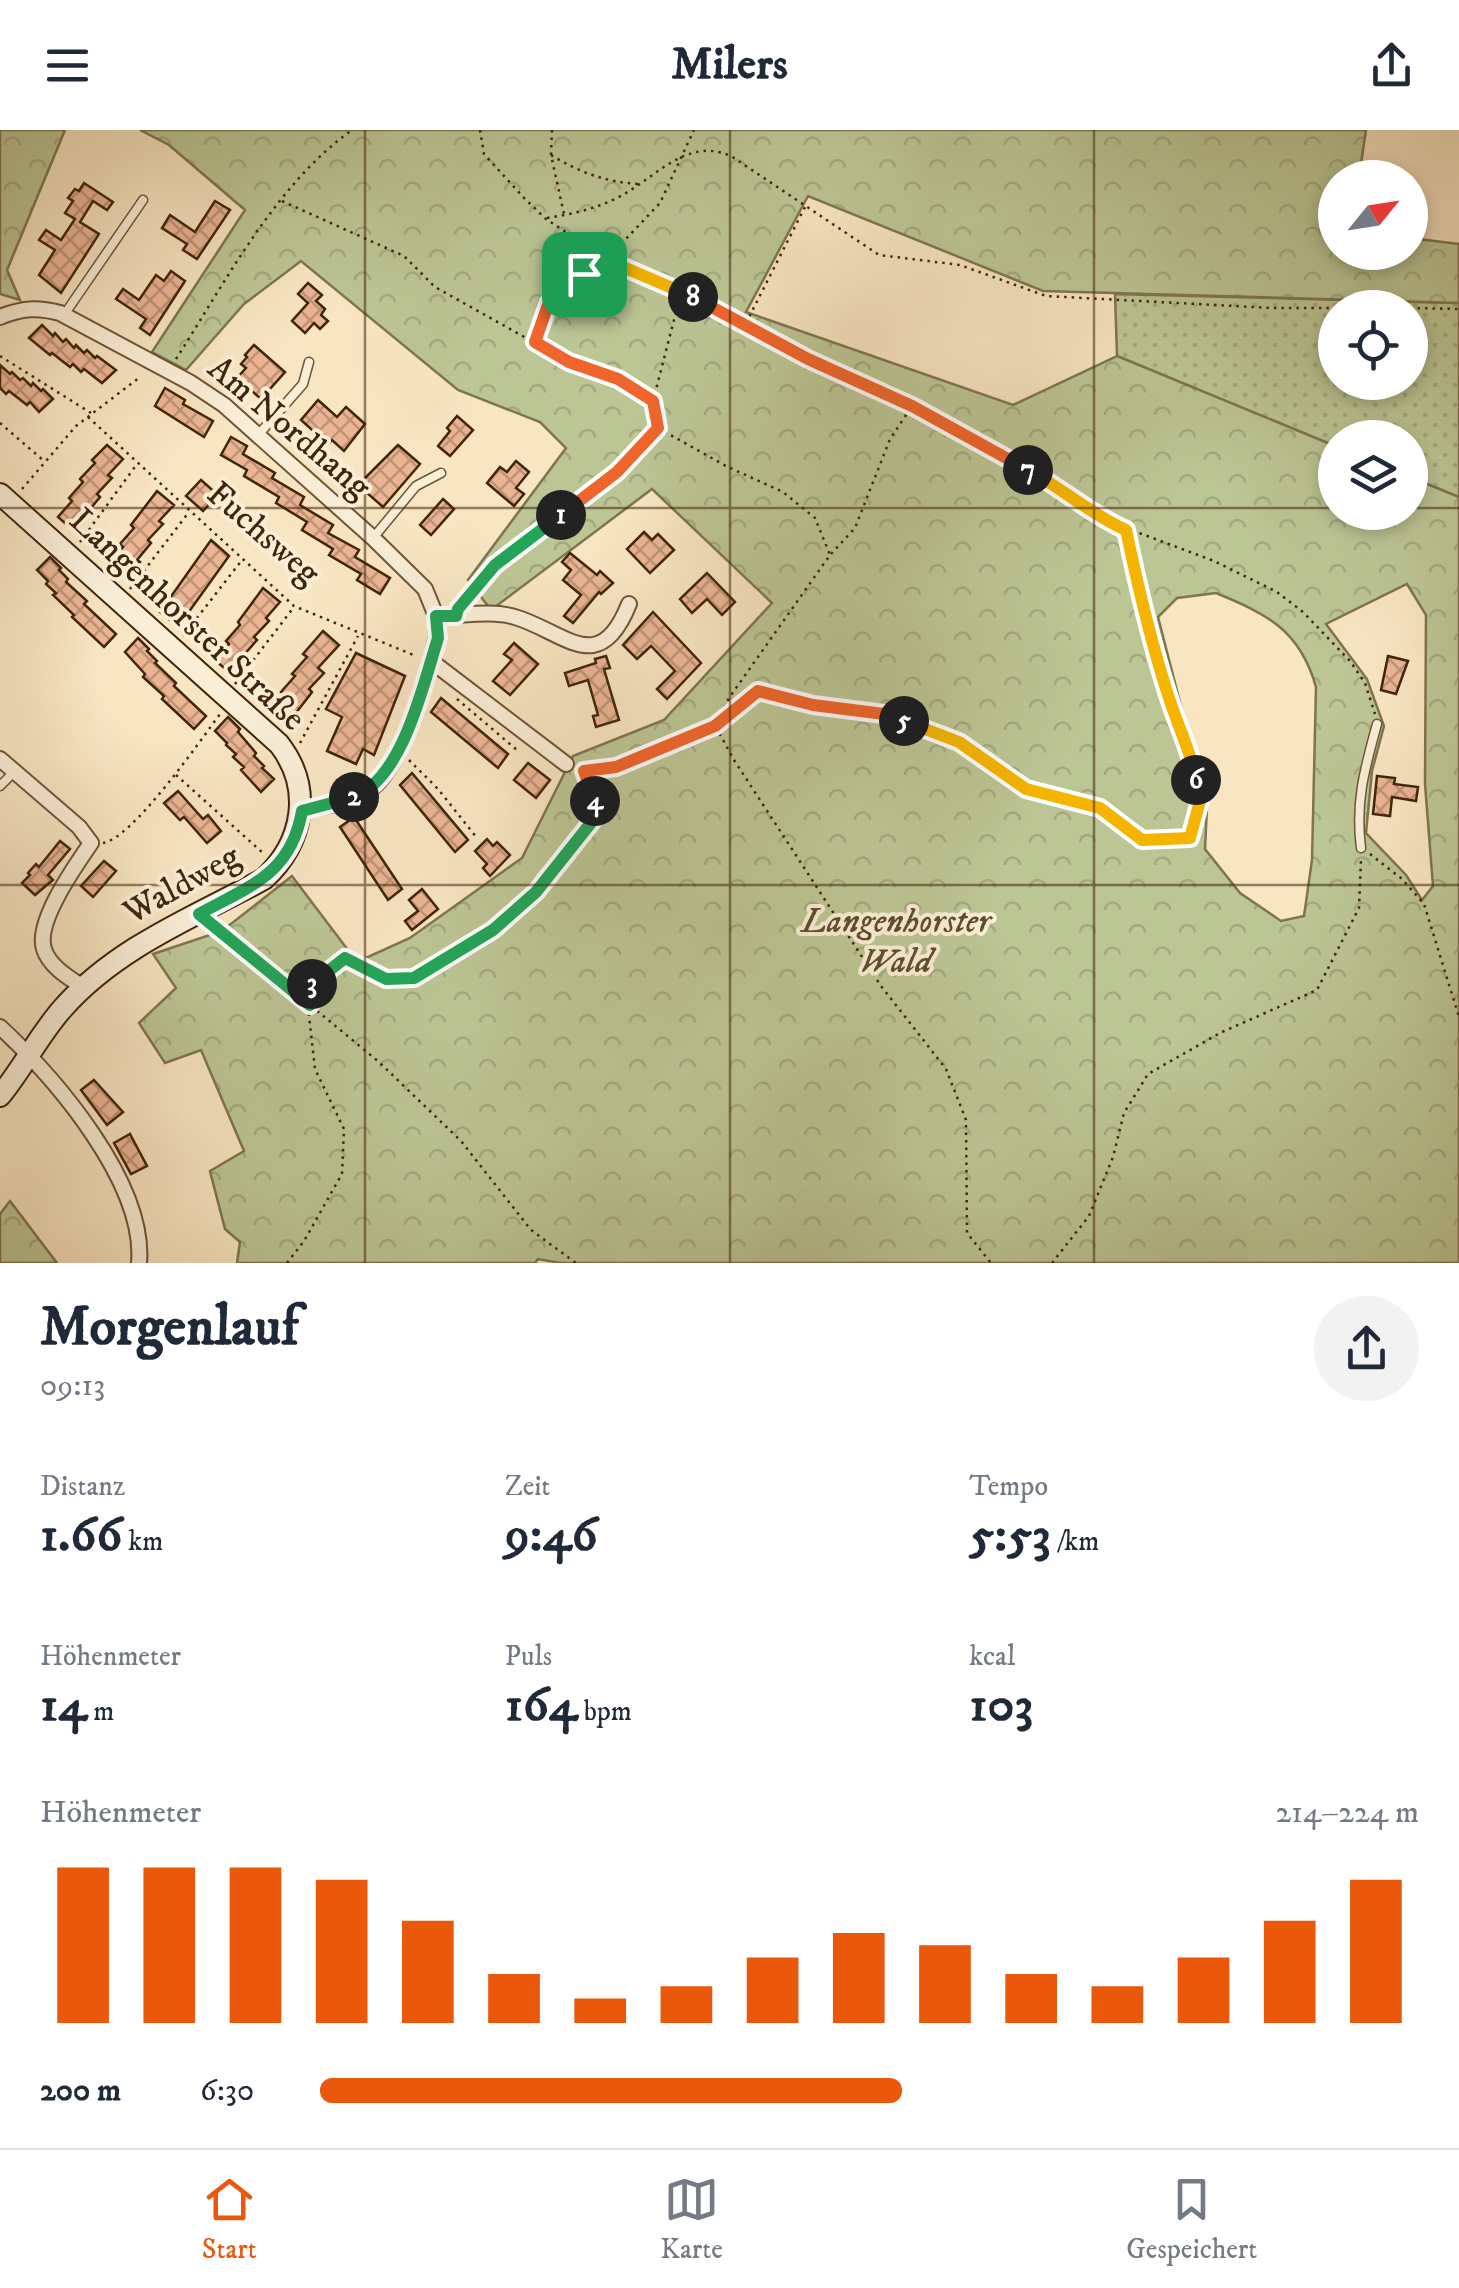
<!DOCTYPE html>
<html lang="de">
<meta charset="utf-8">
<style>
:root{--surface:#fff;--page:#f2f2f3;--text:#1f2937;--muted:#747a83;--line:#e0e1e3;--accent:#ea580c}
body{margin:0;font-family:"IM FELL DW Pica",serif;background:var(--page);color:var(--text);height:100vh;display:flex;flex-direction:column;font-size:38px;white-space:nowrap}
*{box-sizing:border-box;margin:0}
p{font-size:32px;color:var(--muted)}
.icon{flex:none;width:55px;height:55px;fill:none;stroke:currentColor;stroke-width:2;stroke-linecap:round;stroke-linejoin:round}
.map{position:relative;height:1133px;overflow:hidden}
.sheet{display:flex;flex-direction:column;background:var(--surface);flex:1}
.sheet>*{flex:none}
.needle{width:65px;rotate:60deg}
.controls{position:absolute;left:1318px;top:30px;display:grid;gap:20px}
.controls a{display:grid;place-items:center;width:110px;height:110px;border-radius:50%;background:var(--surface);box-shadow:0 5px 15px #0003;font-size:50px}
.pin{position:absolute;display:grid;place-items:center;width:85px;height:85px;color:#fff;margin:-42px;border-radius:20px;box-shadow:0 5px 15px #0006}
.km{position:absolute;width:50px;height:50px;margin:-25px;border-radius:50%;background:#222;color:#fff;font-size:28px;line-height:50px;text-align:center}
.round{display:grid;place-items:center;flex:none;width:105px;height:105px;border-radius:52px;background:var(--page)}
.overview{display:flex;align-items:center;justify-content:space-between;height:170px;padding:0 40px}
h1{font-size:55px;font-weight:700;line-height:75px}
.figures{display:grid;grid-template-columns:repeat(3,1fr);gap:15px;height:170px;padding:10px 40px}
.figures div{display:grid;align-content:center}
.figures b{font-size:50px;font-weight:700}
.figures small{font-size:28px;font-weight:400}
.figures p{font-size:28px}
.chart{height:280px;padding:20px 40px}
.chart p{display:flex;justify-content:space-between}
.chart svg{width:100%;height:180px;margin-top:10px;stroke:var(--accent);stroke-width:6}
ul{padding:0 40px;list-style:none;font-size:32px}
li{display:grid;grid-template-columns:160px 120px 1fr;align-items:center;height:75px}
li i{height:25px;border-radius:12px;background:var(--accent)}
header{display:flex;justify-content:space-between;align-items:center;height:130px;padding:0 40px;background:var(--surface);font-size:45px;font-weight:700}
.menu{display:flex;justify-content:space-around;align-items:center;height:140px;border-top:2px solid var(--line);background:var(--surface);font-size:28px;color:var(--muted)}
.menu a{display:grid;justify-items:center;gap:5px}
.menu .selected{color:var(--accent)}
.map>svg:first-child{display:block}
.grass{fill:url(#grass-dots);stroke:#7e754f;stroke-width:2.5;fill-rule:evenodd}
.forest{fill:url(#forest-crowns);stroke:#7e754f;stroke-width:2.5;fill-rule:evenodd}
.building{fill:url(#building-cross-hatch);stroke:#41250a;stroke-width:2.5}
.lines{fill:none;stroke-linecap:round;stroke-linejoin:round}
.lane-casing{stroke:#6f5538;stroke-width:11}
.street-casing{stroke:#6f5538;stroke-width:18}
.secondary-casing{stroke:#41250a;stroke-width:24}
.path{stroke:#41250a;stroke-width:2.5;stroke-dasharray:2.5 5;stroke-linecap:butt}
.lane{stroke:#faeed7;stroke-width:8}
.street{stroke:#faeed7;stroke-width:14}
.secondary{stroke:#faeed7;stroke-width:20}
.split-1-casing{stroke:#fff;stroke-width:20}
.split-2-casing{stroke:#fff;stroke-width:20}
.split-3-casing{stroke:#fff;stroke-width:20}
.split-4-casing{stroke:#fff;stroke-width:20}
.split-5-casing{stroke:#fff;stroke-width:20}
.split-6-casing{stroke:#fff;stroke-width:20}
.split-7-casing{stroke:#fff;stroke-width:20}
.split-8-casing{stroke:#fff;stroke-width:20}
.split-9-casing{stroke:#fff;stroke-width:20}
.split-1{stroke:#f0652b;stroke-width:12}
.split-2{stroke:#22a559;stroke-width:12}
.split-3{stroke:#22a559;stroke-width:12}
.split-4{stroke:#22a559;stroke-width:12}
.split-5{stroke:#f0652b;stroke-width:12}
.split-6{stroke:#f5b400;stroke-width:12}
.split-7{stroke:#f5b400;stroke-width:12}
.split-8{stroke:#f0652b;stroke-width:12}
.split-9{stroke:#f5b400;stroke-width:12}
.grid{fill:none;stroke:#41250a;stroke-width:2.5;stroke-opacity:0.55}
.labels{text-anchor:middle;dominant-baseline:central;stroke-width:8;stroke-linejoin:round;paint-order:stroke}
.street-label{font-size:35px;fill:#41250a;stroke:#faeed7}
.park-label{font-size:35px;font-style:italic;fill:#604d2c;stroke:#faeed7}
</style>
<header><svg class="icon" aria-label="menu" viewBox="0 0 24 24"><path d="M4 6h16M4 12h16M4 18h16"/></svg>Milers<svg class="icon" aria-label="share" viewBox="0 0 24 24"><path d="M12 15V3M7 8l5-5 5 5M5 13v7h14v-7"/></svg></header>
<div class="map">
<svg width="1459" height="1133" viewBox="0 0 1459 1133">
<defs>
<pattern id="grass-dots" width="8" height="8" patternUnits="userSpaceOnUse" patternTransform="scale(2.5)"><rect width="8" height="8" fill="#bcc594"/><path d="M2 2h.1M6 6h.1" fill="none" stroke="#a3a97e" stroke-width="1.8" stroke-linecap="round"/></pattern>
<pattern id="forest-crowns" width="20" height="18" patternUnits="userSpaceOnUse" patternTransform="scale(2.5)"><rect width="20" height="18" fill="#bcc594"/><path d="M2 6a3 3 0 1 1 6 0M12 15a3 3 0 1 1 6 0" fill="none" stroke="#a3a97e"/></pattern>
<pattern id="building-cross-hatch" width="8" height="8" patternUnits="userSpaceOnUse" patternTransform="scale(2.5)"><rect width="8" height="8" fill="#ebb594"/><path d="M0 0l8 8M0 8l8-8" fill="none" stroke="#c09377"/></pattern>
</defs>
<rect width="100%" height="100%" fill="#f8e5c2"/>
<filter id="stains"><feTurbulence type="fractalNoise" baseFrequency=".002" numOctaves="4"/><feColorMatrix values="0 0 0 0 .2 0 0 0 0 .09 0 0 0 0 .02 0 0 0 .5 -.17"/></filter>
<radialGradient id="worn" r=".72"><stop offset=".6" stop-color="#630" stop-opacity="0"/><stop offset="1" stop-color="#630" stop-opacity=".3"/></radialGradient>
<path class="grass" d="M1115,164L1459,173V367L1410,347V308H1335V316L1117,226ZM1335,178H1410V252H1335Z"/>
<g class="forest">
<polygon points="0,0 65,0 7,140 20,170 0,164"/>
<path d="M140,0H1366L1359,47L1335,48V122H1410V108L1459,114V173L1043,161L808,66L746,182L1013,275L1117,226L1335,316V382H1410V347L1459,367V1133H560L538,1129L535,1133H237L240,1112L225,1099L210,1041L244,1021L201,920L165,933L139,893L176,858L153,824L222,801L292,746L357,832L410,808L522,728L573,626L664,590L772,473L652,359L491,480L468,450L566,318L540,292L458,260L301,131L244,174L186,240L152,222L245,80L169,15ZM1407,454L1426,485L1425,654L1433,756L1422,770L1406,745L1366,703L1372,641L1384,596L1367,549L1326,494ZM1216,463C1267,484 1300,500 1316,557L1312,730L1304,786L1281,791L1240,763L1205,719L1207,677L1158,487L1177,468Z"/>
<polygon points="10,1071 57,1133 0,1133 0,1084"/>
</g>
<g class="building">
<polygon points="84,53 113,72 107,80 93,71 80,92 99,104 61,163 39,145 55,120 39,110 46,100 61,110 75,89 65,83 73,71 68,68 75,59 79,61"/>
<polygon points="215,71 230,80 197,129 183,120 187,114 162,98 170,85 195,102"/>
<polygon points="171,141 185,151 150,205 140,198 146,189 116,169 123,159 139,170 156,145 164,151"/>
<polygon points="308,153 322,165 316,171 325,179 321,185 328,191 320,199 314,193 305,203 292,191 308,173 298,164"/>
<polygon points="42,195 53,206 55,203 63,212 66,209 74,218 76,215 84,223 87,220 95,228 97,226 116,240 102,253 84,239 81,242 73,234 70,237 52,223 50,225 29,208"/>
<polygon points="254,215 285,242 261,269 237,248 246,238 241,234 247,227 245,225"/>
<polygon points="0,235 10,244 12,242 20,250 23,248 31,256 33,253 41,261 43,259 53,269 39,282 30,272 27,275 9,261 6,264 0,258"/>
<polygon points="165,258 185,270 183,274 213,291 204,307 155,276"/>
<polygon points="318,270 337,287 346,277 365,294 344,321 332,310 320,323 312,316 320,307 301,290"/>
<polygon points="457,286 473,300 450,326 438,316 450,301 447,298"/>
<polygon points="231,307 247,316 243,324 275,343 272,348 304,367 300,375 333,395 328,403 359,420 355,427 390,448 380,464 357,450 361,444 329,425 333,419 302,400 307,392 276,373 279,367 244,346 247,340 221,325"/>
<polygon points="107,315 123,329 108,345 112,348 97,364 100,367 86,384 89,386 75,402 58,387 72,371 69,368 83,352 80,349 95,333 92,330"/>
<polygon points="398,315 420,334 383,377 358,355"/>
<polygon points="516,331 529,342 516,358 524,364 514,376 487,353 500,337 507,342"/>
<polygon points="201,350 218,365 203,381 186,366"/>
<polygon points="157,361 174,375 159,391 163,394 148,410 151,413 137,430 140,432 125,448 109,433 123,417 120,414 134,398 131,395"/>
<polygon points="443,369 454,379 431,405 420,395"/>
<polygon points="644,402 652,410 658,404 674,420 650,443 627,419"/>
<polygon points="211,410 229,426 178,497 160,482"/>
<polygon points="570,423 597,445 600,441 613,453 601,464 599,462 573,493 564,486 581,465 563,450 571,440 562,432"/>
<polygon points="50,427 61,438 59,440 68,449 66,452 87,471 84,474 116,504 104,517 72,487 74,485 53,465 56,463 46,454 48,451 37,440"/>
<polygon points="707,443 735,472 722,485 707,469 692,483 680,469"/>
<polygon points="263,458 280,472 266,488 269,491 254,507 257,510 243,526 246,529 232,545 215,530 229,514 226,511 240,495 238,492"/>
<polygon points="653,482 701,533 667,569 657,559 675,541 651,516 637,529 623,515"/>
<polygon points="323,501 339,515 318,538 324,543 309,559 312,562 286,596 270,581 284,566 281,562 295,546 292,544 307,527 303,524"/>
<polygon points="138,508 149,519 147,521 157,531 155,533 176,553 174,556 206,586 194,599 162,569 164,566 143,547 145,544 125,522"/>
<polygon points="514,513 538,534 510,565 493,551 512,530 504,524"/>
<polygon points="356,523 405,546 374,625 363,619 356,634 327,621 342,587 326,579"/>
<polygon points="606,526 610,538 604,539 619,590 596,597 593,586 598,585 588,550 569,556 565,543 596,533 595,529"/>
<polygon points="1388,526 1408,531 1396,564 1381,560"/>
<polygon points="441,568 508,624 498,638 431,582"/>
<polygon points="228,587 240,599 238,602 256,623 254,626 264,636 262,638 274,649 261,662 241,640 244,637 233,627 236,624 226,615 227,613 215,601"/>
<polygon points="528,633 550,650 536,668 514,650"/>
<polygon points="412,643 468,710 455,722 400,655"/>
<polygon points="1377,646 1395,648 1394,654 1418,657 1416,671 1392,667 1390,686 1373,684"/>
<polygon points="178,661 203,689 208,685 221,701 207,713 184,687 180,690 164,673"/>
<polygon points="354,687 402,759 388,770 340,697"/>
<polygon points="487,709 493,716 497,712 510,725 490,746 483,738 487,734 475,721"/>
<polygon points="60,711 70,719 48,745 53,750 35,765 22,753 30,745 28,743 36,734 39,737"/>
<polygon points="104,731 116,741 93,767 81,756"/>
<polygon points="422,759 438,779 412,800 405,791 418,781 409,770"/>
<polygon points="94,950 123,982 107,995 81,960"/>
<polygon points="130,1004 147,1036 131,1044 114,1013"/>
</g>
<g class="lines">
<g class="lane-casing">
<g id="lane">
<polyline points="64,185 143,70"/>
<polyline points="259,304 303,254 309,232"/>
<polyline points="373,408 416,356 441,343"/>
<polyline points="0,656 14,642"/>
<path d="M1361,718C1355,671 1365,638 1377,594"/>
</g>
</g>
<g class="street-casing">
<g id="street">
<path d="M0,187C22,178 37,177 60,183L191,253L224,275L373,408L425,459L436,486L437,507C426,547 403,639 368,661C349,674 323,675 302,681"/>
<path d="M436,486C460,486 492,480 515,487C565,502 599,549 629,474"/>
<polyline points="431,531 566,634"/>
<path d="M0,629L79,697L91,713C76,735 35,792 44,819C49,836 69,848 83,857"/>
<path d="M0,897C55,948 146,1053 139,1133"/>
</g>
</g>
<g class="secondary-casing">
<path id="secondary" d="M0,364L279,614C313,658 304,712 264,749C194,787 117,817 63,878C39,905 23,938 0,966"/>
</g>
<g class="path">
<polyline points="480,0 484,24 525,69 546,89 607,129 707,173 809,229 911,277 1050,352 1099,388 1214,431 1277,462 1303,482 1350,531 1365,553 1375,584"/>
<polyline points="552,0 551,25 564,84"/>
<path d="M551,25C579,42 605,52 638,54"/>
<polyline points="282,71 404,126 435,157 569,232 618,249 653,271"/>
<path d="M547,88C572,84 595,79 617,68C655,49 686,6 731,26L879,125L960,135L1046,166L1272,178H1335"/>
<polyline points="1360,178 1407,177"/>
<polyline points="1410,178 1459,179"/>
<polyline points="746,193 805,77"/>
<polyline points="535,212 549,173 607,129 660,73 694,0"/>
<polyline points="0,226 91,283"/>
<path d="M176,229C226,151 276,54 352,0"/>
<polyline points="88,287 294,476 416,526"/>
<polyline points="0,293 44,331"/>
<polyline points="658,298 726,336 783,362 815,388 830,425 729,568 716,594"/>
<polyline points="22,359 76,296 140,247"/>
<polyline points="80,412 137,334"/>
<polyline points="831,424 855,398 890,309 910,279"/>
<polyline points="130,459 189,382"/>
<polyline points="466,469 495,435 617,342 658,298 653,271 681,163"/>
<polyline points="183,506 242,430"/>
<polyline points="235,554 294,477"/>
<polyline points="457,569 517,620"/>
<polyline points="716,597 734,630 881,856 946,939 966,990 967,1103 991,1133"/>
<polyline points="300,613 358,506"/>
<polyline points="409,630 438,659 477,708"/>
<path d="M579,639C609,648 686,613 714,596C730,587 744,572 757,561L813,575L884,584L959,611L1027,659L1100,678L1142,710L1190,708L1200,671L1192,625L1170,573L1145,486L1126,401"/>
<polyline points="176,645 263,723"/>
<path d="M103,713C132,709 200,611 220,584"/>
<polyline points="1370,724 1402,749 1424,774 1459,887"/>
<polyline points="213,795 379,932 461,1011 531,1100 576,1133"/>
<polyline points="287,1133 304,1111 342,1044 344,999 315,939 306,859 345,828 386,849 414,848 493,800 536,762 594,689 595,669 585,642"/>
<polyline points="1052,1133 1089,1086 1113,1027 1124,983 1148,944 1220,903 1317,860 1359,778 1361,730"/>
</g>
<use href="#lane" class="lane"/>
<use href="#street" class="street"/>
<use href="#secondary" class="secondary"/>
</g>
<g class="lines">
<g class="split-1-casing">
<polyline id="split-1" points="561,385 617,342 658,298 653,271 618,249 569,232 535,212 549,172 584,144"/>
</g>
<g class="split-2-casing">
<path id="split-2" d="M354,667C403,648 423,555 438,508L436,486H456L458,479L495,435L561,385"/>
</g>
<g class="split-3-casing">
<path id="split-3" d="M312,854L306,859L310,875L199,784C250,756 291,744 302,681L354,667"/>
</g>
<g class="split-4-casing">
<polyline id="split-4" points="312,854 345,828 386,849 414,848 493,800 536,762 594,689 595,671"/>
</g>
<g class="split-5-casing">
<polyline id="split-5" points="595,671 584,641 616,637 715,596 758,561 813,575 884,584 904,591"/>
</g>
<g class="split-6-casing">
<polyline id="split-6" points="904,591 959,612 1026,659 1100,678 1142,710 1190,708 1200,671 1196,650"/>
</g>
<g class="split-7-casing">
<path id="split-7" d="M1028,340C1062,358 1090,384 1126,400C1138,457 1151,513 1169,568C1178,597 1191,621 1196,650"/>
</g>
<g class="split-8-casing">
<polyline id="split-8" points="693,167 808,229 912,276 1028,340"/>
</g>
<g class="split-9-casing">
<polyline id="split-9" points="584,144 607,130 693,167"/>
</g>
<use href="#split-1" class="split-1"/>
<use href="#split-2" class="split-2"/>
<use href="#split-3" class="split-3"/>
<use href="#split-4" class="split-4"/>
<use href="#split-5" class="split-5"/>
<use href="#split-6" class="split-6"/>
<use href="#split-7" class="split-7"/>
<use href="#split-8" class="split-8"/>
<use href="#split-9" class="split-9"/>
</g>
<path class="grid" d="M365,0V1133M730,0V1133M1094,0V1133M0,378H1335M1410,378H1459M0,755H1459"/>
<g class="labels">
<g class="street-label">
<text transform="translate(289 298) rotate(40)">Am Nordhang</text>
<text transform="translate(263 404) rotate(41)">Fuchsweg</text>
<text transform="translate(187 490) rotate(43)">Langenhorster Straße</text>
<text transform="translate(182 755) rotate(-29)">Waldweg</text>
</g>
<g class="park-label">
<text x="896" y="792">Langenhorster<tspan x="896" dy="40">Wald</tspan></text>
</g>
</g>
<rect width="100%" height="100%" filter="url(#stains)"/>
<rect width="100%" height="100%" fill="url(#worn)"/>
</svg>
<div class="controls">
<a><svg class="needle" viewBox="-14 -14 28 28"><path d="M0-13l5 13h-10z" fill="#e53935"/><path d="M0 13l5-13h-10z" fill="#747a83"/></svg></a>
<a><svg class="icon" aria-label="locate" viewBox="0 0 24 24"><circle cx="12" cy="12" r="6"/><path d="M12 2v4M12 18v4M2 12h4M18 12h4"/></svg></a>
<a><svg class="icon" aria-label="layers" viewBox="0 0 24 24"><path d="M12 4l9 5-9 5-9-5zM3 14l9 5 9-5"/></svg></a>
</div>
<div class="pin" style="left:584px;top:144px;background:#1e9e55"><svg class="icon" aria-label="arrive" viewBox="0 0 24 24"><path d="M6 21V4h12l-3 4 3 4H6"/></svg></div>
<b class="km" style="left:561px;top:385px">1</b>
<b class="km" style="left:354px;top:667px">2</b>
<b class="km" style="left:312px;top:854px">3</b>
<b class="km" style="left:595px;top:671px">4</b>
<b class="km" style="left:904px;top:591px">5</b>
<b class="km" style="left:1196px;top:650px">6</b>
<b class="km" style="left:1028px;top:340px">7</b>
<b class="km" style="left:693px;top:167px">8</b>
</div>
<section class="sheet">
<div class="overview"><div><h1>Morgenlauf</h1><p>09:13</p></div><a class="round"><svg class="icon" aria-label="share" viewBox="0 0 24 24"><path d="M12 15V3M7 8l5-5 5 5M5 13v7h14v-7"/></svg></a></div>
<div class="figures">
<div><p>Distanz</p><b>1.66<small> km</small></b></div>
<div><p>Zeit</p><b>9:46</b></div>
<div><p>Tempo</p><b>5:53<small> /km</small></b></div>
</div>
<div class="figures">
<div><p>Höhenmeter</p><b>14<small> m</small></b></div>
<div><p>Puls</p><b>164<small> bpm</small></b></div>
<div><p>kcal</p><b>103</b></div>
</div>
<div class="chart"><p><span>Höhenmeter</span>214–224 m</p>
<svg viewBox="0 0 160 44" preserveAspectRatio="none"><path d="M5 44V6M15 44V6M25 44V6M35 44V9M45 44V19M55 44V32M65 44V38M75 44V35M85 44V28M95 44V22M105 44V25M115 44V32M125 44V35M135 44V28M145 44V19M155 44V9"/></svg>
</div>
<ul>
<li><b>200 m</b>6:30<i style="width:53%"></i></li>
</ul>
</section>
<nav class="menu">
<a class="selected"><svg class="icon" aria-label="home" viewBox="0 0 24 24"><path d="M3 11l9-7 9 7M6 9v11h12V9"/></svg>Start</a>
<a><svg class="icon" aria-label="map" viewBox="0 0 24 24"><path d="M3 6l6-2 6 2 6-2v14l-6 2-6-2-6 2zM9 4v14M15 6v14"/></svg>Karte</a>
<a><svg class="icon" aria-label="saved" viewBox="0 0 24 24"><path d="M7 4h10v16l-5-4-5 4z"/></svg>Gespeichert</a>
</nav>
